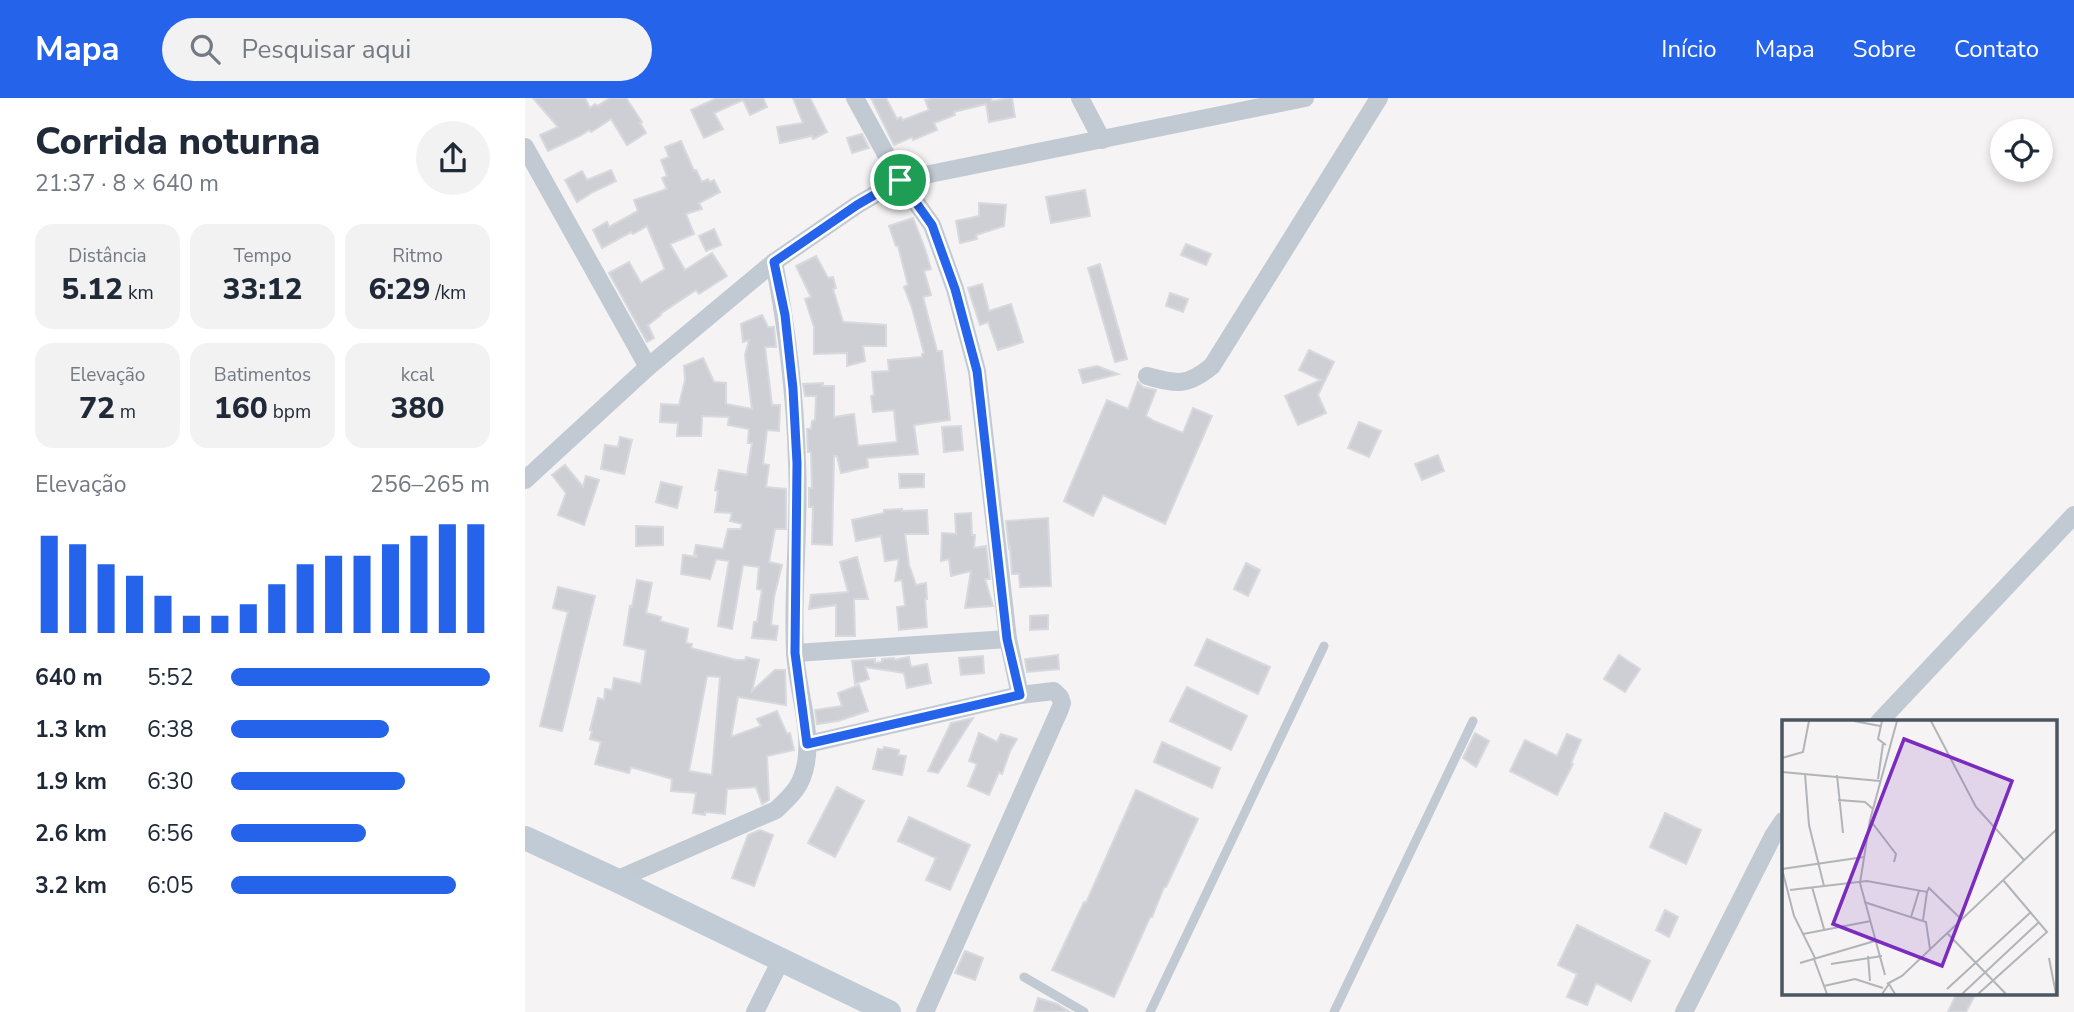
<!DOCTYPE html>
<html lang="pt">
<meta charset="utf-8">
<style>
:root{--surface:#fff;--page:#f2f2f3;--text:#1f2937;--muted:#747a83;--accent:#2563eb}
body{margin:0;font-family:"Nunito Sans",sans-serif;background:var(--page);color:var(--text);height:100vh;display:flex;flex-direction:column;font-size:26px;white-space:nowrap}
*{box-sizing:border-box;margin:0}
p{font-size:23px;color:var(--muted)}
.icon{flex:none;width:38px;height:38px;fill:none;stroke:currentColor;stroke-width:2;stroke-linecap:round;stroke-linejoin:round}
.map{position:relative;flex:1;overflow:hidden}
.sheet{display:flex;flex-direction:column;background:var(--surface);width:525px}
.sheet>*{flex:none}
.tools{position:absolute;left:1465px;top:21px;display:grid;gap:14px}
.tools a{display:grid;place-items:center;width:63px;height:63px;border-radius:50%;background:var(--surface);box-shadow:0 4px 10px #0003;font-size:35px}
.pin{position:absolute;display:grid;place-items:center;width:60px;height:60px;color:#fff;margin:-30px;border:4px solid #fff;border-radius:50%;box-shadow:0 2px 7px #0007}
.round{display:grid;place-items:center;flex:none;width:74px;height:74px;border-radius:37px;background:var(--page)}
.headline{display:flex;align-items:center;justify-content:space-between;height:119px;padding:0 35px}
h1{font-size:38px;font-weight:800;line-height:52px}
.stats{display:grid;grid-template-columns:repeat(3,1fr);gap:10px;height:119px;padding:7px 35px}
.stats div{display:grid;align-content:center;border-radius:18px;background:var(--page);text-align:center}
.stats b{font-size:30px;font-weight:800}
.stats small{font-size:19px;font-weight:400}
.stats p{font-size:19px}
.chart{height:196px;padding:14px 35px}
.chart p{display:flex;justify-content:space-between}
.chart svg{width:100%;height:126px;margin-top:7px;stroke:var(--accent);stroke-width:6}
ul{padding:0 35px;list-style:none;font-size:23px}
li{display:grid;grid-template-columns:112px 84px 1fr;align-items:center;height:52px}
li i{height:18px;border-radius:9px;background:var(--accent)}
header{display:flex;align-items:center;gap:42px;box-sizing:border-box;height:98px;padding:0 35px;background:var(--accent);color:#fff}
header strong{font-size:33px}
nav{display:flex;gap:38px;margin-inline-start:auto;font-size:24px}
.search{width:490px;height:63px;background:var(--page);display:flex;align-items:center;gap:18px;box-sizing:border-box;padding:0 24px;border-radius:38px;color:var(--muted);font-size:26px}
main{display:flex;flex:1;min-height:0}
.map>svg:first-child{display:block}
.building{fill:#cdcfd5;stroke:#d7d9de;stroke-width:2;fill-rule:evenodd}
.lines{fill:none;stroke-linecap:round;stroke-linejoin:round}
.service{stroke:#c1cad2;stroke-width:9}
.minor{stroke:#c1cad2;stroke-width:18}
.secondary{stroke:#c1cbd6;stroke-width:24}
.route-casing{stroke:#fff;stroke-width:14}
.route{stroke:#2563eb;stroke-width:9}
.inset-road{fill:none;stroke:#b1b4b9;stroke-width:2}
.view{fill:#7b2cbf;fill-opacity:0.15;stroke:#7b2cbf;stroke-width:3.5}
.inset-edge{fill:none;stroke:#4a5661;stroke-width:3.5}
</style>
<header>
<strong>Mapa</strong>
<div class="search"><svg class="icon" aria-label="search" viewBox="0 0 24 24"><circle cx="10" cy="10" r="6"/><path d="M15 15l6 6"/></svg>Pesquisar aqui</div>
<nav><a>Início</a><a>Mapa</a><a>Sobre</a><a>Contato</a></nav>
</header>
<main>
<section class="sheet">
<div class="headline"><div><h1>Corrida noturna</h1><p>21:37 · 8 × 640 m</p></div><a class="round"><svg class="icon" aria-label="share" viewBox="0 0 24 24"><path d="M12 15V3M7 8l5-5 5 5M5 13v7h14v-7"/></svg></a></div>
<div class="stats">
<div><p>Distância</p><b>5.12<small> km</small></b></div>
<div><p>Tempo</p><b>33:12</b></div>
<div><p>Ritmo</p><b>6:29<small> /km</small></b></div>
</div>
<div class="stats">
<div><p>Elevação</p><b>72<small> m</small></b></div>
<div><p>Batimentos</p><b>160<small> bpm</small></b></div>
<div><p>kcal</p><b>380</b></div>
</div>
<div class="chart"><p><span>Elevação</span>256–265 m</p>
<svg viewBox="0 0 160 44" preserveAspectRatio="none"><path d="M5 44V10M15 44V13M25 44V20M35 44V24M45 44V31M55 44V38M65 44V38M75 44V34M85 44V27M95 44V20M105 44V17M115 44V17M125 44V13M135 44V10M145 44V6M155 44V6"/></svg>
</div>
<ul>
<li><b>640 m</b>5:52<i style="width:100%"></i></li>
<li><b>1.3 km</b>6:38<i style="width:61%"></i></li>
<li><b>1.9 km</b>6:30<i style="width:67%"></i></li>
<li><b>2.6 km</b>6:56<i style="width:52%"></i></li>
<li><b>3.2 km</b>6:05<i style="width:87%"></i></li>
</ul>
</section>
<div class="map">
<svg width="1549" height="914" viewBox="0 0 1549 914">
<rect width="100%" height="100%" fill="#f5f3f3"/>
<g class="building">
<polygon points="8,0 60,0 65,10 70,6 72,8 85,0 101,0 117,24 115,25 121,35 102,47 86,21 66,34 64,32 55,38 23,53 15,37 33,29"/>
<polygon points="192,0 238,0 242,9 225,17 218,2 189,15 198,31 179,40 166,12"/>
<polygon points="268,0 285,0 302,34 288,41 287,38 255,45 252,29 278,25"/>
<polygon points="346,0 361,0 372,21 376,19 378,22 404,12 400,2 407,0 466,0 467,3 487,0 490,19 464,24 461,6 429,14 430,17 409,25 412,32 388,42 387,39 369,47"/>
<polygon points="337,36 344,50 327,55 322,40"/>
<polygon points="156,43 169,73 171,72 177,84 183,81 185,84 189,82 195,94 174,105 177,111 161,116 169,136 145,146 160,172 187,155 202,178 174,196 171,192 135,216 136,217 123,227 129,240 122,244 84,175 104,164 116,185 140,171 122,128 108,136 106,134 77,150 68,132 82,124 84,129 113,113 109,102 142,91 137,80 142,78 136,62 144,59 140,49"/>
<polygon points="86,72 91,83 68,94 52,104 40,82 57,73 62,82"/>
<polygon points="560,92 565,118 526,125 521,99"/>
<polygon points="454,105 481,107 479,128 451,137 452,141 435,145 431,123 454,118"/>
<polygon points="388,120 400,151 406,171 399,173 406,197 398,199 412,253 417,253 425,322 389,327 393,356 342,360 343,369 316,375 312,358 309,358 307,447 287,446 288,409 284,409 284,390 287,390 286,354 283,354 282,331 286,331 287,323 290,322 291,298 280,298 278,286 298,285 297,288 309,288 309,319 329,316 333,348 372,344 369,312 348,314 346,298 349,297 347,274 364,273 363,262 397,259 397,256 399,255 387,210 379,189 383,187 373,148 371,148 364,128"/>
<polygon points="189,131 196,147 181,153 174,138"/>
<polygon points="661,146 686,156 681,167 656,157"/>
<polygon points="291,158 303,180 308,179 311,190 308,191 318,224 361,227 361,248 338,248 340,263 322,268 322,255 289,256 289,229 280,201 286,199 271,168"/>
<polygon points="575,166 602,261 590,264 563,170"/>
<polygon points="457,186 464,213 486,206 498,244 473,252 463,224 455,227 443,190"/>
<polygon points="645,195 663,201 658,214 641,208"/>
<polygon points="237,217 243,229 249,229 251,249 240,249 247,307 255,307 254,333 242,332 238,366 244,367 241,389 261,391 261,431 250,431 244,464 257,467 249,499 246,527 253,528 251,542 227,540 229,524 232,524 237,492 232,491 234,469 218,467 207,531 193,528 204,463 191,461 185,481 156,476 158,457 172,459 172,457 169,456 171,447 198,451 203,431 216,431 217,426 205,423 207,415 190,414 193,393 190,392 194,372 222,377 227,345 223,345 224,331 203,327 204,319 177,318 176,338 152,338 153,325 135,324 136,306 154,307 160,282 159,268 178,260 189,284 201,285 201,306 227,311 220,257 224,242 218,244 216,226"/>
<polygon points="784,252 809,264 793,297 801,315 773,327 760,298 796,282 774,272"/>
<polygon points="572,268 593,276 558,285 554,272"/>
<polygon points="613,284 618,289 631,292 621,318 629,323 658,335 668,310 687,318 640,426 578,397 568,418 539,403 582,302 603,311"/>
<polygon points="834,324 856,333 844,359 823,350"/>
<polygon points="436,328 438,352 419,354 417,329"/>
<polygon points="95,339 107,342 99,376 76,371 80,347 93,349"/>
<polygon points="913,357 919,373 897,382 890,366"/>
<polygon points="40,367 58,389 61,378 74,382 59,427 33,417 41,395 27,377"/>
<polygon points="374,376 399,376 399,389 375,390"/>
<polygon points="136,384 157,389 152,410 131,404"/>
<polygon points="377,411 377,413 402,412 403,436 380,436 384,467 391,487 401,485 402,501 400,501 402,529 374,532 372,509 380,508 377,482 370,483 374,461 360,463 356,438 331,443 327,422 359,415 359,412"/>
<polygon points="446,415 447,437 450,437 449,450 461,448 465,481 460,481 468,508 440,510 446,473 426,478 424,461 416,463 417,435 431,436 430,416"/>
<polygon points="523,420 526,488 495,489 494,476 487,476 485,449 484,450 481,423"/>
<polygon points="111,428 138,429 138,447 111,448"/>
<polygon points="332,459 343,501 329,501 330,538 311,538 311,507 284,511 286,497 323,494 315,464"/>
<polygon points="721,465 735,472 723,498 709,491"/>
<path d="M112,482L127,485L121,515L136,519L135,523L163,531L161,545L167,546L166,550L211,562H220L221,559L234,562L227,593L250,572H260L261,607L213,599L206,639L236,628L232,621L252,613L262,636L265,635L269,652L242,658L244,702L237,706L231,689L202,691L200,716L180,714V717L168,715L171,695L146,693L147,681L106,669L104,675L70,666L76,644L65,641L67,633L65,632L73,600L79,602L80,591L87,592L89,580L116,586L121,552L99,547L105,508L107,509ZM182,578L195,579L187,677L164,673Z"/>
<polygon points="33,489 70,498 37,633 15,628 43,514 28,510"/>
<polygon points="523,517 523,531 505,532 505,518"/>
<polygon points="682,541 745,569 733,596 670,567"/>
<polygon points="533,557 534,571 502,574 500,561"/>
<polygon points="1094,557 1115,571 1100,594 1079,581"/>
<polygon points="458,558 459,575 436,577 434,560"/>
<polygon points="384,559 386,569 402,566 406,585 382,590 379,575 340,569 344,581 330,586 327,563 350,561 350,565 357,564 357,561 369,560 369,562"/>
<polygon points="334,587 343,613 313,623 292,626 290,612 317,608 313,595"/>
<polygon points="662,589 722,618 706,652 645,623"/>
<polygon points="448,620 413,675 403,673 426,625"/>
<polygon points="454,635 472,644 476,636 492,641 485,653 477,676 474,674 464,697 443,688 452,666 444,663"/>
<polygon points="950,635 964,643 951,669 938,660"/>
<polygon points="1042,636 1056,642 1046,665 1048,666 1032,697 985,673 1000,642 1032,658"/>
<polygon points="637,644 695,670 687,690 629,664"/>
<polygon points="359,649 374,652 373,657 381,658 377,677 348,671 353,651 358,652"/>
<polygon points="312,689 339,703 310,759 283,745"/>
<polygon points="611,692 673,721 641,789 639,789 627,819 625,819 589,899 527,872 559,804 561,805"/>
<polygon points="1140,715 1176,732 1161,766 1125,749"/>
<polygon points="384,719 445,747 425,792 401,782 411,760 373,743"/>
<polygon points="235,732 248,737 229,788 207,780 223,737"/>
<polygon points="1140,812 1153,819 1144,839 1131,832"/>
<polygon points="1052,827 1125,863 1106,903 1071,885 1062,907 1042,899 1052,876 1033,867"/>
<polygon points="440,853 458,860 450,882 430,875"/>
<polygon points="1432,895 1451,895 1441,914 1423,914"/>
<polygon points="513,900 532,906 545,914 509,914"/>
</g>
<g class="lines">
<g class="service">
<polyline points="499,879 559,914"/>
<polyline points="625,914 799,548"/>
<polyline points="809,914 948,623"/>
</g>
<g class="minor">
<polyline points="330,0 375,82 407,127 430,191 452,273 483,541 495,597"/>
<polyline points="555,0 577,42"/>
<polyline points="0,49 123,269"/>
<path d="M622,278C652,286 661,289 687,268L854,0"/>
<polyline points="0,382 123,269 249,164 332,107 375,82 780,0"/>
<polyline points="270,555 483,541"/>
<polyline points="1354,624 1549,417"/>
<polyline points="283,646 495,597 529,593 535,599 537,605 535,611 400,914"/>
<path d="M91,782L251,712C267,697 277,688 281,665C287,630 272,590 270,554C267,491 275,427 272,364C270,296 262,230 249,164"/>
<polyline points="230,914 256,862"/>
<polyline points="1159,914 1248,738 1258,723"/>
</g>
<polyline class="secondary" points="0,740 91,782 364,914"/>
</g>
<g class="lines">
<g class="route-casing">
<polygon id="route" points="375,82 407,127 430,191 452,273 482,541 495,597 282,646 270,555 272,365 268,291 260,217 249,164 332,107"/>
</g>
<use href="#route" class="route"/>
</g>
<g transform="translate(1257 622)">
<rect width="275" height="275" fill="#f5f3f3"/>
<path class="inset-road" d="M72,1L98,6M100,1L96,19L104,25M149,1L194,87L242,140M0,38L21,32L27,1M0,52L98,61M23,54L27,105L42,166M55,55L61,113M96,59L101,24M56,80L83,82L91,89M88,100L114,134L112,142M0,149L12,196L33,238M0,149L82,137M30,167L42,209M8,170L85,161L145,172L147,168L179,199M82,182L144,202L148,229M129,197L137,171M141,200L145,172M165,213L224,274M21,214L89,201M86,236L88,261M267,238L274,274M32,239L45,274M18,243L96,220M49,244L100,236M103,255L78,163L88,100L115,1M105,264L120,256L275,109M42,266L73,259L101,268M165,269L249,192M100,274L107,264L113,274M180,274L257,202M196,274L265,212L221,160"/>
<path class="view" d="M122,19L230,61L160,246L51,204Z"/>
<rect width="275" height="275" class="inset-edge"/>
</g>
</svg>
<div class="tools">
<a><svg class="icon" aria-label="locate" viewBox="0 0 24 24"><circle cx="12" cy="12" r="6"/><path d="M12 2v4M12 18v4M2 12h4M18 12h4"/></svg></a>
</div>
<div class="pin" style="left:375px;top:82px;background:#1e9e55"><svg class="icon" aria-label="arrive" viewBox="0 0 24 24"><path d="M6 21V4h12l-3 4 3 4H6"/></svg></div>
</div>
</main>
